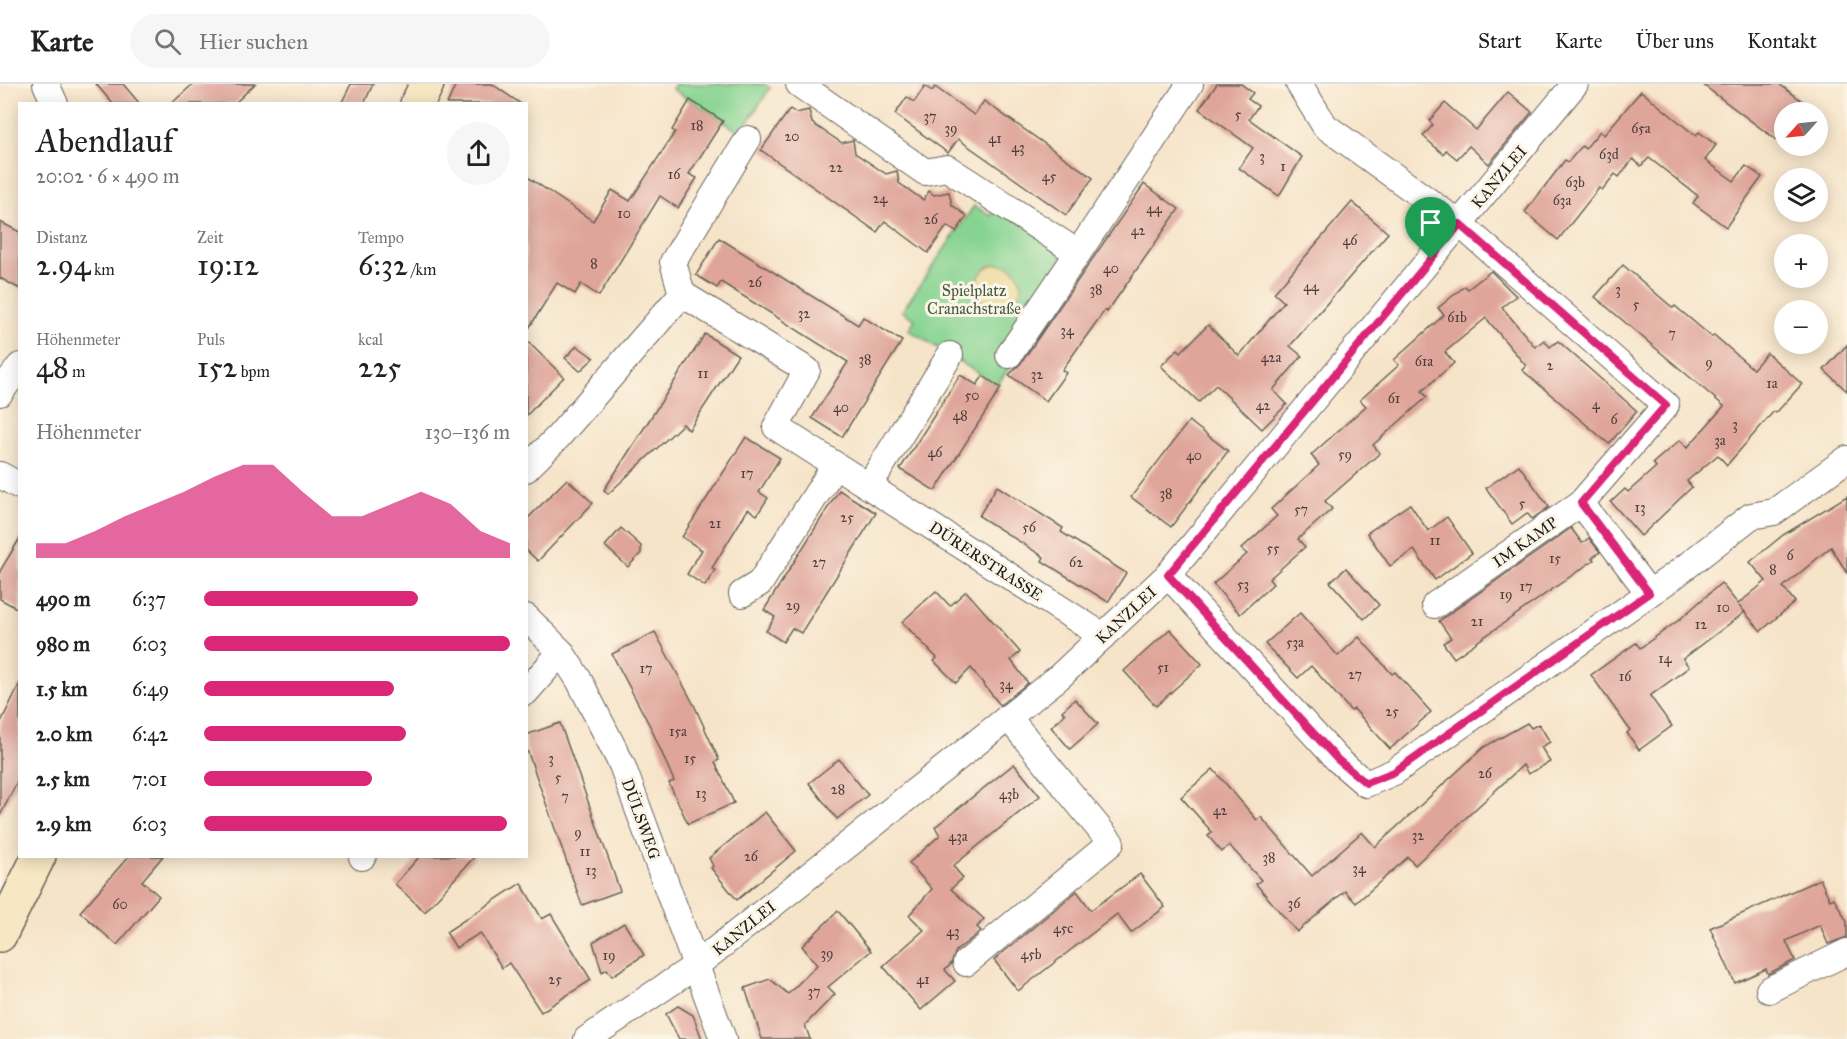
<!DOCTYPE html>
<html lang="de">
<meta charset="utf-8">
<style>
:root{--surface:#fff;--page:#f6f6f6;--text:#222;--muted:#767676;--line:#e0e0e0;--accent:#db2777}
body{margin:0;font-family:"IM FELL Great Primer",serif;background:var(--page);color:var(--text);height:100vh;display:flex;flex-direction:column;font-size:22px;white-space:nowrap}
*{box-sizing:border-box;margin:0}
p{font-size:20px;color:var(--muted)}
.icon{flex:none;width:33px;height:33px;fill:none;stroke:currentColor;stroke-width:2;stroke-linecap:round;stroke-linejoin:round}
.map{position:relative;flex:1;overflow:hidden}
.drawer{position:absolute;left:18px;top:18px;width:510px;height:756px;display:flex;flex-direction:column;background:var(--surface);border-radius:0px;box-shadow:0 3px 15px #0003}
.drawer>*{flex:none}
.needle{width:39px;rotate:243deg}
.controls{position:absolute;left:1774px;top:18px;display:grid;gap:12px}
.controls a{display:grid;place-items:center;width:54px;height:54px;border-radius:50%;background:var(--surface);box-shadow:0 3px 15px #0003;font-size:30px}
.pin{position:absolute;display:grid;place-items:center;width:51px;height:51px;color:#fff;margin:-62px -26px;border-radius:50% 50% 50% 0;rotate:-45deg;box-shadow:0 0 6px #0007}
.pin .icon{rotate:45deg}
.round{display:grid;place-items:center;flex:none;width:63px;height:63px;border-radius:32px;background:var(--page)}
.summary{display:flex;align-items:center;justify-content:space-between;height:102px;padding:0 18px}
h1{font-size:33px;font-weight:600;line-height:45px}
.figures{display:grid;grid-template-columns:repeat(3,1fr);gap:9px;height:102px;padding:6px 18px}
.figures div{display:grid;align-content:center}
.figures b{font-size:30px;font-weight:600}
.figures small{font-size:16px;font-weight:400}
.figures p{font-size:16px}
.chart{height:168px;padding:12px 18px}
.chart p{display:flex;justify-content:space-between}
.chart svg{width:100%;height:108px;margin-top:6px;fill:var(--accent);opacity:.7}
ul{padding:0 18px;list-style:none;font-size:20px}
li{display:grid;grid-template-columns:96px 72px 1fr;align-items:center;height:45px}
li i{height:15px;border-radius:8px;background:var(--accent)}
header{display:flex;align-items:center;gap:36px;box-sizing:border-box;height:84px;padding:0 30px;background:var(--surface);border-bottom:2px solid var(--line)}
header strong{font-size:28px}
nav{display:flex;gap:33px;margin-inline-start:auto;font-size:21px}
.search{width:420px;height:54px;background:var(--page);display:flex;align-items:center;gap:15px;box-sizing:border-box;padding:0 21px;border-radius:33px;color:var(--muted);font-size:22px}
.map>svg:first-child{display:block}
.green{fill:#87d492;stroke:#527857;stroke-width:1.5}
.sand{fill:#eeda9e;stroke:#857b5d;stroke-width:1.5}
.building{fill:#dfa49a}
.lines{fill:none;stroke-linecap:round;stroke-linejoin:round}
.minor-casing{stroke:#686259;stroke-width:28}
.secondary-casing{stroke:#686259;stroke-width:36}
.minor{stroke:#fff;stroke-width:26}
.secondary{stroke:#f7e8c3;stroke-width:33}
.route-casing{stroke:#fff;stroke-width:12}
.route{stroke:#db2777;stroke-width:8}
.labels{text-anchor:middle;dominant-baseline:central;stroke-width:6;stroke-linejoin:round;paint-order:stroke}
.number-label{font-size:14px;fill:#4d3e3c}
.street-label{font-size:16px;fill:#1c1c1c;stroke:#fcf5e5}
.park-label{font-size:16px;fill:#415c45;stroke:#fcf5e5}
</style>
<header>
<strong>Karte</strong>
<div class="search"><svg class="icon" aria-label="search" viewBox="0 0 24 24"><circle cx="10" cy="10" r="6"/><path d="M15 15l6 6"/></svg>Hier suchen</div>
<nav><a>Start</a><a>Karte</a><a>Über uns</a><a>Kontakt</a></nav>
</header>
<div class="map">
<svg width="1847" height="955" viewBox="0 0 1847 955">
<rect width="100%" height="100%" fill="#fcf5e5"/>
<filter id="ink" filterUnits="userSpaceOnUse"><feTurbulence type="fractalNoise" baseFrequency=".0167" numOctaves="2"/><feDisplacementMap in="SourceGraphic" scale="12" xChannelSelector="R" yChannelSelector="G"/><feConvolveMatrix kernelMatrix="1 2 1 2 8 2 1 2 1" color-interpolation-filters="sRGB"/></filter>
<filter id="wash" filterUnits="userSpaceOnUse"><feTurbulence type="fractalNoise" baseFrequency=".008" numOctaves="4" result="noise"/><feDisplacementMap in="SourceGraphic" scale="24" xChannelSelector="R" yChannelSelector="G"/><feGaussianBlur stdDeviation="1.35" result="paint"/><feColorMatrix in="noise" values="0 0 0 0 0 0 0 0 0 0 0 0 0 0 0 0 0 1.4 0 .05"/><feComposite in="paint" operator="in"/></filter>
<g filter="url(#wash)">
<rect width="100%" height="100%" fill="#f6e4c9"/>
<g class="green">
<polygon points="675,0 764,0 770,4 741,49 672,5"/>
<polygon points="974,122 991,132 996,125 1071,167 1014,277 997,301 909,246 915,235 902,227"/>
</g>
<circle class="sand" cx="999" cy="202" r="22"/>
<g id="blocks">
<g class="building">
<polygon points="96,0 123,0 140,20 113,20"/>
<polygon points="193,0 255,0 234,20 171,20"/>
<polygon points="351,0 373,0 364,20 341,20"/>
<polygon points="456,0 492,0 521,20 447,20"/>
<polygon points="1217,0 1241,0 1253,9 1248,15 1258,22 1249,35 1302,73 1279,112 1239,84 1253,64 1199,25"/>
<polygon points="1702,0 1779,0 1817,28 1785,28 1785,62 1802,62 1795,70"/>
<polygon points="925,2 932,7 935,3 974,31 984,17 1093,94 1066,131 958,55 948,69 895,30 907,13 914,18"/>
<polygon points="1641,7 1696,52 1699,48 1716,61 1705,76 1734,97 1746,82 1762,93 1726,143 1693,119 1698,112 1649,74 1641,82 1633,75 1619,93 1615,90 1602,106 1599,104 1558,156 1525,128 1565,76 1568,78 1582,62 1585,65 1600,47 1604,51"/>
<polygon points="1508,8 1532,28 1489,80 1469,62 1457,75 1446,66 1443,70 1423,52 1433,41 1429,37 1445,19 1476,46"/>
<polygon points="690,16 723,37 689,90 697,94 678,124 660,112 599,212 581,200 575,210 557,199 526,249 526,92 593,137 612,106 630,117 675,48 672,46"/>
<polygon points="790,25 796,29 809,26 812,39 842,59 853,56 855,69 886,90 897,87 899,99 923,116 929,107 934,111 949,108 952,121 967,132 956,148 947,142 928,169 885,137 877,148 761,66"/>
<polygon points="1144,100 1179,125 1107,228 1105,226 1062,286 1066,289 1046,317 1009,291 1021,279"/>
<polygon points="1352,118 1388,149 1290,262 1302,272 1273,306 1287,320 1262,345 1216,301 1199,318 1161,282 1178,265 1181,268 1208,241 1239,272 1284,218 1274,209"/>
<polygon points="0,138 20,148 20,205 0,194"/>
<polygon points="719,154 858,241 863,233 902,257 842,353 812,334 848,278 721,198 717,204 696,191"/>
<polygon points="1623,181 1673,224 1675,222 1712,253 1714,251 1753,285 1767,269 1802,300 1776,329 1774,327 1727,381 1718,371 1687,397 1692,403 1641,452 1611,418 1625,405 1628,408 1656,383 1653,379 1680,356 1687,364 1724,322 1595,213"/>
<polygon points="1491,187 1516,212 1502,223 1535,263 1544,256 1550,263 1558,257 1637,327 1609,360 1522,286 1526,282 1486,234 1445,268 1454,279 1422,307 1427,313 1373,361 1380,369 1325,417 1332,425 1298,455 1305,463 1269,495 1273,500 1240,530 1213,500 1247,470 1241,465 1277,432 1271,425 1319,381 1311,371 1366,322 1360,316 1399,281 1394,276 1444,231 1438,224 1465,202 1468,205"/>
<polygon points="705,250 738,271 689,346 683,340 608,410 604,406"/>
<polygon points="526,256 564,293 526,332"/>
<polygon points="1847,261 1847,307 1824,286"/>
<polygon points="577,262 594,274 580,287 565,274"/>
<polygon points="960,291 977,301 983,292 1001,304 935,407 900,385"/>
<polygon points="1189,337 1228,367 1171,443 1131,413"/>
<polygon points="746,353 780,374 759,408 768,414 757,431 748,425 712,484 715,486 705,502 687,490 702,466 682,453"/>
<polygon points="1519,381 1549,423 1532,435 1527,429 1512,440 1486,404"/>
<polygon points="567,395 593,419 538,477 526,466 526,436"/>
<polygon points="997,402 1063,444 1061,448 1126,489 1108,518 1042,477 1044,473 979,432"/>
<polygon points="839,406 876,429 801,549 792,544 783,558 766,547 775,533 764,526"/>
<polygon points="1847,412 1847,489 1831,463 1783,503 1795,518 1761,547 1739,522 1745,528 1683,575 1689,583 1650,612 1672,642 1639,666 1627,649 1630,646 1591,591 1636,559 1640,564 1679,536 1721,499 1738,520 1766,497 1750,478 1783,451"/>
<polygon points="1410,420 1428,447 1447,433 1472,469 1435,496 1414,466 1390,482 1367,449"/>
<polygon points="621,444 641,462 641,469 628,483 605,462"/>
<polygon points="1571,444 1582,459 1589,454 1600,468 1592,474 1594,476 1454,574 1443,559 1451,554 1439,537"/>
<polygon points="20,454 20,526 0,515 0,487"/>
<polygon points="1346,484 1379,521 1364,535 1330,498"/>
<polygon points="936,507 950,522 966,507 1020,568 1011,576 1028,599 1000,621 971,584 956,599 934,577 937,574 902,538"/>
<polygon points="1300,529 1338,572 1359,553 1392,590 1395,588 1431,628 1390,665 1354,625 1351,627 1311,582 1298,594 1265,560"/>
<polygon points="1170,545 1202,580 1156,622 1124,587"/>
<polygon points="655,548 695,623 719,676 715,678 734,719 688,740 669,699 674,697 651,644 612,570"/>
<polygon points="20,599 20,692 0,732 0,640"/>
<polygon points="1075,615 1098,640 1070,665 1051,643 1065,630 1062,627"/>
<polygon points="560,639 620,807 582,821 526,663 526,651"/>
<polygon points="1527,639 1531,644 1539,640 1550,658 1541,663 1550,678 1528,690 1523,681 1415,781 1408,773 1356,819 1345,807 1297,848 1256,800 1261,796 1229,761 1222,768 1208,752 1212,748 1181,713 1213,685 1257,736 1261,733 1312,792 1362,748 1375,763 1484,663"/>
<polygon points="839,675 868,711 837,735 809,699"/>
<polygon points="1014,680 1040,712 953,782 963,794 951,805 984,835 977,843 981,847 956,867 951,880 945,886 955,897 921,926 883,882 924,846 909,831 932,805 909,779 940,751 935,743"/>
<polygon points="765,728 796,767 737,816 711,784 713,782 709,774"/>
<polygon points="129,772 163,772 142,797 159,812 117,861 80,828"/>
<polygon points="420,772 475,772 425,828 395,800"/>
<polygon points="1140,790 1165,823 1131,849 1117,830 1018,907 994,876 1077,807 1091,826"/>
<polygon points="1820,795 1830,816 1834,814 1847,838 1847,853 1828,860 1820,841 1786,857 1795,876 1768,890 1766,885 1735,899 1710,844"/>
<polygon points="521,799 542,835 551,830 591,896 541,928 509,879 502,884 480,849 456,864 446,848"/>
<polygon points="838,827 871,867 828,903 835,910 805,941 810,955 762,955 745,904 770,895 788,910 817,881 802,862"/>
<polygon points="624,839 644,871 612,892 607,885 602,888 593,858"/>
<polygon points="678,922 693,931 702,955 679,955 666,930"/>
</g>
</g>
</g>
<g filter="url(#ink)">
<use href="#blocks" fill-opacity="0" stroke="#686259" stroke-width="1.5"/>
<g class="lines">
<g class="minor-casing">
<g id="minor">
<polyline points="46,0 55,20"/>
<polyline points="799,0 925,88 947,84 1078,169 1190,0"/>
<polyline points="1299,0 1325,42 1460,140 1666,321 1581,419 1435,521"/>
<polyline points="748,55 673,178 682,210 807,286 776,343 1103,552"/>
<polyline points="1009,271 1078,169"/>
<polyline points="0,309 20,282"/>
<polyline points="526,385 558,353 682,210"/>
<polyline points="0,391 20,402"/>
<polyline points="869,402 950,271"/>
<polyline points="1581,419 1649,509"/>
<polyline points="1168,491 1338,676 1366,700 1394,688 1674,492 1751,432 1774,428 1847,375"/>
<polyline points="742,510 760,499 835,381"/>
<polyline points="526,533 561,568 579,596 622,681 723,955"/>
<polyline points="526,608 561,568"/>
<polyline points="362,773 363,772"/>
<polyline points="966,879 1111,759 1008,633"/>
<polyline points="1769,906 1847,868"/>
<polyline points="587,955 694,883 1059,593 1168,491 1575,0"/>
</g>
</g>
<g class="secondary-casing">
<g id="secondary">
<polyline points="417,20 427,0"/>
<polyline points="0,851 39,772"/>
</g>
</g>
<use href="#minor" class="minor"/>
<use href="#secondary" class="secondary"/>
</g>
</g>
<g class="lines" filter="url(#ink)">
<g class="route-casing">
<polygon id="route" points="1460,140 1666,321 1581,419 1649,509 1394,688 1366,699 1338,676 1168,491"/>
</g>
<use href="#route" class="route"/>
</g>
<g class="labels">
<g class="number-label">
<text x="1238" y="30">5</text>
<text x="930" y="32">37</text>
<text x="697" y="41">18</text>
<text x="951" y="44">39</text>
<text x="1641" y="44">65a</text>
<text x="792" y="52">20</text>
<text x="995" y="54">41</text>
<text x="1018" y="63">43</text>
<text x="1609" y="70">63d</text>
<text x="1262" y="72">3</text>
<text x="1283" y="82">1</text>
<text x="836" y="83">22</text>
<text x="674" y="90">16</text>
<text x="1049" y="92">45</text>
<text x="1575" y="98">63b</text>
<text x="880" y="114">24</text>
<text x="1562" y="116">63a</text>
<text x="1154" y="124">44</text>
<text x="624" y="129">10</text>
<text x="931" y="135">26</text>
<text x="1138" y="146">42</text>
<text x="1350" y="156">46</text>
<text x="594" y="179">8</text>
<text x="1111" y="184">40</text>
<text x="755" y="198">26</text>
<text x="1311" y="202">44</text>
<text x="1096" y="205">38</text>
<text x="1618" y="205">3</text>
<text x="1636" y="220">5</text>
<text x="804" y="229">32</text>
<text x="1457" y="233">61b</text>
<text x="1067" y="246">34</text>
<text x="1672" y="249">7</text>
<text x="1271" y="273">42a</text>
<text x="865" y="275">38</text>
<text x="1424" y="277">61a</text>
<text x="1709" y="278">9</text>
<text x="1550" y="281">2</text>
<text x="703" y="289">11</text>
<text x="1037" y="290">32</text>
<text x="1772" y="299">1a</text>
<text x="972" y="311">50</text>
<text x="1394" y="314">61</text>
<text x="1596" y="320">4</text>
<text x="1263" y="321">42</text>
<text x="841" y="323">40</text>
<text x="960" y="331">48</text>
<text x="1614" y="335">6</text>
<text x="1735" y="340">3</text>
<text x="1720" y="356">3a</text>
<text x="935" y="368">46</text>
<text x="1345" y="370">59</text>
<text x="1194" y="371">40</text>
<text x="747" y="389">17</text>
<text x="1166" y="409">38</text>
<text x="1522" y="419">5</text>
<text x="1640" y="423">13</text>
<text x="1301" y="425">57</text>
<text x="847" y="433">25</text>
<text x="715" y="439">21</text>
<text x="1029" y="443">56</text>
<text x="1435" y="456">11</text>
<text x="1273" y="464">55</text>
<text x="1790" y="471">6</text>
<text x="1555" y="474">15</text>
<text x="819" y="478">27</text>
<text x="1076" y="478">62</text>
<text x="1773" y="485">8</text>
<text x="1243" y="500">53</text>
<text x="1526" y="502">17</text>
<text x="1506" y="510">19</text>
<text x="793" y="521">29</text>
<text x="1723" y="523">10</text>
<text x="1477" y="537">21</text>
<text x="1701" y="540">12</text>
<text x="1295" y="558">53a</text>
<text x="1665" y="574">14</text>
<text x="1163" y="583">51</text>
<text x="646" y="584">17</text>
<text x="1355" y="590">27</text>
<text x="1625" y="592">16</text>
<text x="1006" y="600">34</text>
<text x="1392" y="627">25</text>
<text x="678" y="647">15a</text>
<text x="551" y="674">3</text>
<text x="690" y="674">15</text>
<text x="1485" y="689">26</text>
<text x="558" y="693">5</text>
<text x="838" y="705">28</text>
<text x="701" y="709">13</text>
<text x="1009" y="710">43b</text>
<text x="565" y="712">7</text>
<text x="1220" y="726">42</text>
<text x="578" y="748">9</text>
<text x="1418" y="751">32</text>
<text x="958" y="752">43a</text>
<text x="585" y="767">11</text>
<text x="751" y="772">26</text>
<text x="1269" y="773">38</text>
<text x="1359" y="784">34</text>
<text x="591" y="786">13</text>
<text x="1294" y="819">36</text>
<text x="120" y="820">60</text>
<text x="1063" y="844">45c</text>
<text x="953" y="847">43</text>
<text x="827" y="869">39</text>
<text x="1031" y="870">45b</text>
<text x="609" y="871">19</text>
<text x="555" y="895">25</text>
<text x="923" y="895">41</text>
<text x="814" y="907">37</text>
</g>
<g class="street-label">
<text transform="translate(1499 93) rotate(-50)">KANZLEI</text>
<text transform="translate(1525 458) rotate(-35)">IM KAMP</text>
<text transform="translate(986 477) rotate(33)">DÜRERSTRASSE</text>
<text transform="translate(1126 531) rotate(-43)">KANZLEI</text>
<text transform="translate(641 735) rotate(70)">DÜLSWEG</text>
<text transform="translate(744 844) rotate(-39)">KANZLEI</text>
</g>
<g class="park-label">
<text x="974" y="206">Spielplatz<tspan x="974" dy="18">Cranachstraße</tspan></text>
</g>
</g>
</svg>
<div class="controls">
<a><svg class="needle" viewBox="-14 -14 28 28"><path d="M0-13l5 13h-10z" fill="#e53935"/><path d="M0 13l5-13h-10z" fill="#767676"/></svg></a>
<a><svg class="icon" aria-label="layers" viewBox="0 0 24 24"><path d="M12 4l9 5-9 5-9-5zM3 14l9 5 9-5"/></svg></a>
<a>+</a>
<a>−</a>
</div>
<div class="pin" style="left:1431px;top:175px;background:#1e9e55"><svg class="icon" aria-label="arrive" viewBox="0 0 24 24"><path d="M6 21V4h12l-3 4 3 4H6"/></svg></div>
<section class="drawer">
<div class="summary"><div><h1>Abendlauf</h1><p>20:02 · 6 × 490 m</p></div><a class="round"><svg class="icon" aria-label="share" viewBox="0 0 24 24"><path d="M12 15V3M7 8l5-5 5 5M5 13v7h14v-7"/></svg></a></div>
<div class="figures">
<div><p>Distanz</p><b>2.94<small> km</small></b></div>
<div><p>Zeit</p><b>19:12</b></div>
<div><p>Tempo</p><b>6:32<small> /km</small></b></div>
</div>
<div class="figures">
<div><p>Höhenmeter</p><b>48<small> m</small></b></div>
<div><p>Puls</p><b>152<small> bpm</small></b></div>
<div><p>kcal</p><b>225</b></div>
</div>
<div class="chart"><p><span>Höhenmeter</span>130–136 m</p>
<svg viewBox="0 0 160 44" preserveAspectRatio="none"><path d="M0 44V38L10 38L20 33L30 27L40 22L50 17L60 11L70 6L80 6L90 17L100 27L110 27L120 22L130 17L140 22L150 33L160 38V44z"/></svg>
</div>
<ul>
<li><b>490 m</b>6:37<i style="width:70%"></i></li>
<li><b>980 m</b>6:03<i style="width:100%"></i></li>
<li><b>1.5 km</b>6:49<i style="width:62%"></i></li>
<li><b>2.0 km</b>6:42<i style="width:66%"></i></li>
<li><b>2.5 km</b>7:01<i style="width:55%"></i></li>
<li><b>2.9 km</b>6:03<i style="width:99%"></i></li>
</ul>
</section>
</div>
